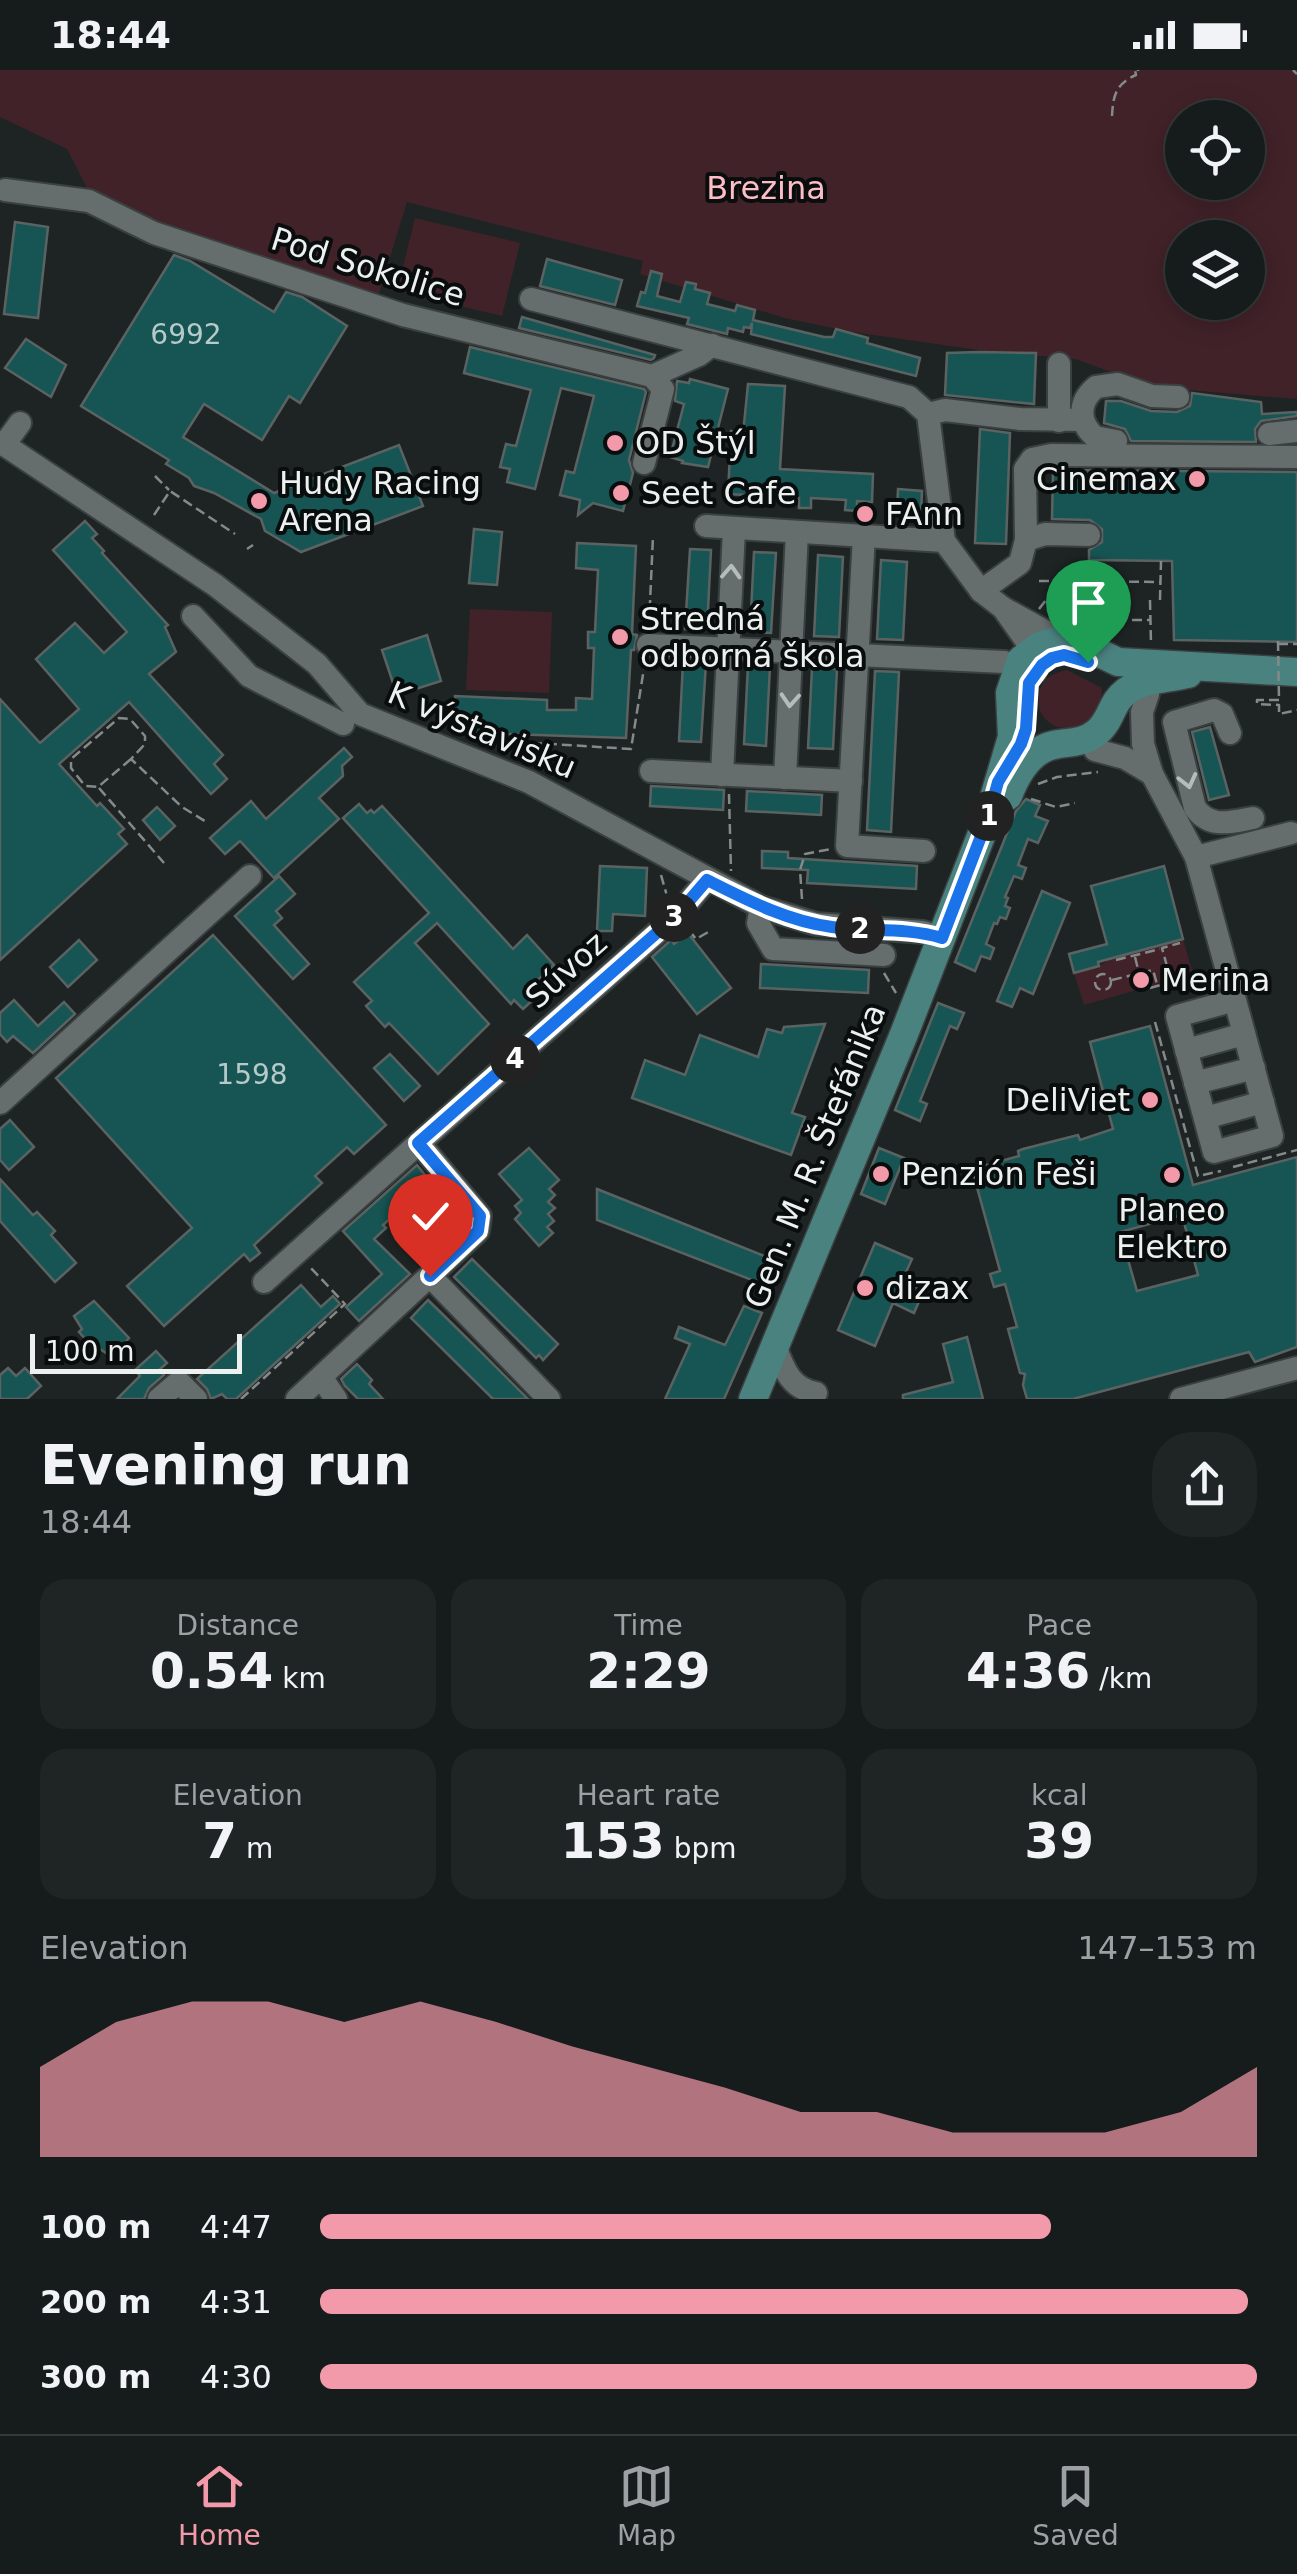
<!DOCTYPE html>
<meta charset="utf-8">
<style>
:root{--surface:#161b1b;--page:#1f2424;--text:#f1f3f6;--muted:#9ea1a3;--line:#35393a;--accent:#f39aaa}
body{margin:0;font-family:"DejaVu Sans",sans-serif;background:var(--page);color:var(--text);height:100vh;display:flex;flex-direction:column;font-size:38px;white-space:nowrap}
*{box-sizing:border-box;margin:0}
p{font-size:32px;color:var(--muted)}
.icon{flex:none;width:55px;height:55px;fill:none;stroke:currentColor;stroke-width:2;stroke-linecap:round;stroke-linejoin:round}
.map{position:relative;height:1329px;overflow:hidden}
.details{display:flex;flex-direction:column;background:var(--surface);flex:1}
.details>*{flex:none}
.fabs{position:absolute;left:1165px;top:30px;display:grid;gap:20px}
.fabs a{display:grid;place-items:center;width:100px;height:100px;border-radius:50%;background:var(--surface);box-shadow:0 5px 25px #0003,0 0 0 2px var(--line);font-size:50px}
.scale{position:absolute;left:30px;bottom:25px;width:212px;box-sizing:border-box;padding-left:10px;border:5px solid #ecf1f0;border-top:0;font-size:28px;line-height:35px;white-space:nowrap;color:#ecf1f0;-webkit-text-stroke:8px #0a0d0d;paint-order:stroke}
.pin{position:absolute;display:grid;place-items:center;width:85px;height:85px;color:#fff;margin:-102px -42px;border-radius:50% 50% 50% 0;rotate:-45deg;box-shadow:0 0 10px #0007}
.pin .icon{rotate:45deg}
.km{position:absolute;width:50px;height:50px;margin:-25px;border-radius:50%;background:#222;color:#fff;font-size:28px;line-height:50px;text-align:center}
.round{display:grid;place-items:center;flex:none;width:105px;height:105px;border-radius:40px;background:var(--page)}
.summary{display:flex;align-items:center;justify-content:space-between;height:170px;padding:0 40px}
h1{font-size:55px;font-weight:600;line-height:75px}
.figures{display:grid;grid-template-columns:repeat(3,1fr);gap:15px;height:170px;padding:10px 40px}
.figures div{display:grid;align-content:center;border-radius:25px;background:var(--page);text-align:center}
.figures b{font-size:50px;font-weight:600}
.figures small{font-size:28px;font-weight:400}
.figures p{font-size:28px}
.chart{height:280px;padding:20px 40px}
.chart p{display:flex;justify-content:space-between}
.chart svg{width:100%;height:180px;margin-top:10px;fill:var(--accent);opacity:.7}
ul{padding:0 40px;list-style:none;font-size:32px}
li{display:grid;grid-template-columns:160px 120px 1fr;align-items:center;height:75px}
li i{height:25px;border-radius:12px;background:var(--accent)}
.status{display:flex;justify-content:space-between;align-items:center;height:70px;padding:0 50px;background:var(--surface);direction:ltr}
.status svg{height:28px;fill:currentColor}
.menu{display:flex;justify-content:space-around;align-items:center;height:140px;border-top:2px solid var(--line);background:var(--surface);font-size:28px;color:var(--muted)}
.menu a{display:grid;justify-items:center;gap:5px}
.menu .selected{color:var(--accent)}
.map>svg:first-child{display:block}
.green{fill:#412228;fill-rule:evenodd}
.building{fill:#165553;stroke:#5b6362;stroke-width:2.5;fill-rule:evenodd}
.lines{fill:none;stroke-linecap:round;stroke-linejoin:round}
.minor-casing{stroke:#3a3f3f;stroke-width:26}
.major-casing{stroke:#3a3f3f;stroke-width:31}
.path{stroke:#848989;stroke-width:2.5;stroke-dasharray:10 5;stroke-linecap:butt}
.minor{stroke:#656d6d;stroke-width:22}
.major{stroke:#4a8280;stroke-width:28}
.path-bridge{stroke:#848989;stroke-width:2.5;stroke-dasharray:10 5;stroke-linecap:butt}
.oneway{stroke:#b6bcbc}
.route-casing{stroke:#fff;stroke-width:20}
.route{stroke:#1a73e8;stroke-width:12}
.poi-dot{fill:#f39aaa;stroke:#0a0d0d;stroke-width:4}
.labels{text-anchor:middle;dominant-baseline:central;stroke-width:8;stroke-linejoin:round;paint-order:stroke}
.number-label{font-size:28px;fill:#b6cac9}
.park-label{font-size:32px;fill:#fcbdc6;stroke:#0a0d0d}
.street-label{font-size:32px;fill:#ecf1f0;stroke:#0a0d0d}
.poi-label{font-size:32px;fill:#ecf1f0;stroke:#0a0d0d;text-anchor:start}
</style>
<div class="status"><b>18:44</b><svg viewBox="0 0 49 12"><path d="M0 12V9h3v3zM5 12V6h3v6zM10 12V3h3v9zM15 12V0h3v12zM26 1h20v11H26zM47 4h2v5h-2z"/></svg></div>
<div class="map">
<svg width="1297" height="1329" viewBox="0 0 1297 1329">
<rect width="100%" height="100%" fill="#1e2424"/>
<g class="green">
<path d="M0,0H1297V329L1151,317L1076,289L992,282L852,262L785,248L640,204L643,191L407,132L376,233L154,163L87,118L67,79L0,47ZM1182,48H1248V112H1182ZM1182,168H1248V232H1182Z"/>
<polygon points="415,148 520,173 502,246 397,221"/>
<polygon points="470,539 552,542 549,623 466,620"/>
<path d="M1067,600L1102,618C1102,672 1032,669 1039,624C1042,609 1053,603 1067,600Z"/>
<polygon points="1183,869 1193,904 1084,935 1074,903 1099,896 1111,889"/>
</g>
<g class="building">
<polygon points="15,152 48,157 38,248 4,244"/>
<polygon points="174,185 190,191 274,242 286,222 302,227 347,256 300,333 289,326 262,370 204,334 183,367 274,423 399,375 423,436 301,482 265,461 261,449 214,423 194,416 189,408 166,394 169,390 81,336"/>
<polygon points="547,189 622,210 615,235 540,216"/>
<polygon points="651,201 662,204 657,226 680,232 686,212 696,214 695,219 710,223 707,234 735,241 737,235 755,240 753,250 824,267 833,267 836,259 868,268 867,273 920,288 916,306 751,264 752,253 750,258 744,257 743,262 728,258 727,264 687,254 689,248 637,236 641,222 645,223"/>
<polygon points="522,247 655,285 654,288 651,290 519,258"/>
<polygon points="26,269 66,295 51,327 5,298"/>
<polygon points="470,277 644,319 646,322 629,390 633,403 623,441 593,433 578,445 580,430 560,425 566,401 574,403 594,326 561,318 535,419 507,412 510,399 500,397 506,374 516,376 531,320 464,303"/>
<polygon points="979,282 1036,283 1034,334 945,325 947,283"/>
<polygon points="690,309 728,319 708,397 682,393 683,391 670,387 684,334 675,331 677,311 689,313"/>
<polygon points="748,314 785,316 780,399 873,404 872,432 857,431 857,441 845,440 846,430 811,428 811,438 799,438 799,428 728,424 731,361 743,364"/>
<polygon points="1192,323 1261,332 1262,344 1297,342 1297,346 1261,351 1255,359 1256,372 1131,371 1125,359 1104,353 1106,331 1121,331 1151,341 1177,342 1190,336"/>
<polygon points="980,359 1010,363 1006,474 975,473"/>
<polygon points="1053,400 1297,402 1297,572 1174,570 1172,491 1089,490 1089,480 1102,472 1102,459 1090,450 1052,449"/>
<polygon points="898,419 922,421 921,444 897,443"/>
<polygon points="85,451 97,464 92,468 104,481 102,483 168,555 165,557 176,582 149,604 223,685 214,694 227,709 211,724 129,632 59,694 97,736 100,733 124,759 118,764 127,774 0,890 0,629 40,673 79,639 36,589 75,553 104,583 127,562 53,480"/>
<polygon points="474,459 502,462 497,515 469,513"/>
<polygon points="577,473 636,476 632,564 637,565 634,580 631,580 626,668 506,664 505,670 493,669 494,664 454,662 455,626 547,630 547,640 576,640 576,628 592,629 594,578 588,578 588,562 595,562 598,500 576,498"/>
<polygon points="690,479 711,480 707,560 685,559"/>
<polygon points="754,482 776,483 771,563 750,562"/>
<polygon points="818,485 843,487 839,567 814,566"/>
<polygon points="881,490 907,492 903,570 877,569"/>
<polygon points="427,565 441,611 397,625 382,580"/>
<polygon points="683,592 706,593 701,672 679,671"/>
<polygon points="748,595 770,596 766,676 744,674"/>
<polygon points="812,598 837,599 833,679 808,678"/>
<polygon points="875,601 899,602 891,762 867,760"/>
<polygon points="1210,657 1229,725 1209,730 1192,662"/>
<polygon points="344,678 352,687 342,696 343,706 319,728 339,749 274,808 240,771 225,784 210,768 251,731 266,749"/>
<polygon points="651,716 724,720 723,740 650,736"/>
<polygon points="747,721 822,725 821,745 746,741"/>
<polygon points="1026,729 1040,735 1035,746 1048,751 1038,773 1028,769 1018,795 1026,798 1022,809 1014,806 1005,827 1008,828 1005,836 1010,838 1006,849 1000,847 997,854 994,853 986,874 994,878 990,889 981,886 975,901 955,892 1016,741"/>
<polygon points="359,734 367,743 371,740 374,743 382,736 513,879 527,865 554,895 527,920 535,928 523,939 514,930 511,934 437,853 415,873 489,954 438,1004 389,953 385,957 366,936 372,931 354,912 429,843 343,748"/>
<polygon points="157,737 175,756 160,770 143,750"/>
<polygon points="762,781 788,782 788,788 917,796 916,819 807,813 808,800 762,798"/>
<polygon points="600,796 647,798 645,846 613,844 612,861 597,861"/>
<polygon points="1164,796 1183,869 1098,892 1099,896 1074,903 1069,884 1107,874 1091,816"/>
<polygon points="279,806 295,824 276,841 282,848 274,855 309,894 293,909 235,846"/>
<polygon points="1042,821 1070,833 1033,924 1020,918 1012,937 997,931"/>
<polygon points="688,863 731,918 697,944 652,887 671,870 674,874"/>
<polygon points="213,865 386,1055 354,1084 347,1077 315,1106 322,1113 254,1175 260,1183 250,1191 244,1184 164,1256 127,1216 192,1158 56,1008"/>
<polygon points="79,870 97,890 68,917 50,897"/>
<polygon points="761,894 869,900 868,923 760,918"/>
<polygon points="14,930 38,956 64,932 75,944 33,983 13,966 7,972 0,964 0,943"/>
<polygon points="938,933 964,943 957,959 950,956 920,1031 927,1034 920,1051 895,1040"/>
<polygon points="825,954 792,1043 805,1047 791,1085 632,1028 645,990 685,1005 700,965 758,987 767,959 782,963 784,957"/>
<path d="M1150,956L1193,1115L1297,1087V1277L1255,1292L1249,1282L1073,1329H1027L1023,1315L1025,1304L1020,1303L1008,1259L1017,1257L1005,1214L994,1217L990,1204L1000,1201L972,1099L1019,1086L1018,1081L1023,1079L1078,1065L1080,1070L1113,1059L1090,972ZM1182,1145L1198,1205L1137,1221L1120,1162Z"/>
<polygon points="390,984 420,1016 404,1031 374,998"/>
<polygon points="10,1050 34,1077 9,1100 0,1090 0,1059"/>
<polygon points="529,1078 559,1110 549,1119 555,1125 548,1132 555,1138 548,1144 554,1151 547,1157 553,1163 539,1176 515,1149 521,1143 515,1136 522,1130 499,1104"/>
<polygon points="879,1078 904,1088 885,1134 861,1124"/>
<polygon points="417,1095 464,1154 449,1168 412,1128 383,1155 386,1158 374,1169 410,1204 359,1251 346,1237 382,1204 343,1161"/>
<polygon points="0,1109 33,1145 37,1142 55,1161 51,1165 76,1193 55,1212 0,1151"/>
<polygon points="597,1119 767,1187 757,1212 597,1150"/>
<polygon points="875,1173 912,1189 902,1211 924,1220 914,1243 893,1233 875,1276 838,1260"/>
<polygon points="472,1189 558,1274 543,1290 539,1285 536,1288 454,1207"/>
<polygon points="301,1215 321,1237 333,1226 340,1234 236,1329 227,1329 222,1324 211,1329 207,1319 197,1309"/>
<polygon points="428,1230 477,1278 528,1329 493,1329 411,1248"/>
<polygon points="94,1231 129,1268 112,1287 100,1279 97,1282 79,1262 82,1259 74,1246"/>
<polygon points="744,1236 762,1243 724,1329 665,1329 690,1274 675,1268 679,1257 725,1275"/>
<polygon points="967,1267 983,1329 903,1329 903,1325 953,1312 943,1274"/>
<polygon points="156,1281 167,1293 159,1300 164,1305 149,1318 144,1329 117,1329 140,1306 135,1300"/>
<polygon points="357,1294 372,1310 369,1314 383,1329 358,1329 345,1316 341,1309"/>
<polygon points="8,1298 16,1306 25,1298 41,1316 27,1329 0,1329 0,1305"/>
</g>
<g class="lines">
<g class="minor-casing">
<g id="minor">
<polyline points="5,120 89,131 154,163 403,245 652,306 699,285 712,275"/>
<polyline points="531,229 909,327 928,344 944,471 981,521 1003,538 1061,570"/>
<polyline points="928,344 945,340 1020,349 1082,350"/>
<polyline points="1059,351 1059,294"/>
<polyline points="1269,364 1297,361"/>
<path d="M1116,371L1095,367C1078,352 1078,332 1096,317L1118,314L1152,326L1178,327"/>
<polyline points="0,372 215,515 317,594 360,644 529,712 761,837 816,854 923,862 941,868"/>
<polyline points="4,375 20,353"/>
<polyline points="644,393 663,319 652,306"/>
<polyline points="706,456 944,471"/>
<polyline points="864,465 847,776 924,781"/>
<polyline points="1026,470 1025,399 1032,389 1051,385 1297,387"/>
<polyline points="981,521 1020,493 1026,470 1045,464 1089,465"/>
<polyline points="1003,538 1027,572 1035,602"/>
<polyline points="193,546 249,606 343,654"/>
<polyline points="648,575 1004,592"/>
<polyline points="1148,624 1142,642 1143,674 1152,704 1196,787 1272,1066 1214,1082 1177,946 1235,930"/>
<path d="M1230,663L1222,644L1214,640L1174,652L1195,738C1210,759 1231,752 1253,748"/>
<polyline points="1095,680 1125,688 1152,704"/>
<polyline points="651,701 851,711"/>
<polyline points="722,705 734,460"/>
<polyline points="785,708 797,462"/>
<polyline points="1196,787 1291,763"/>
<polyline points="761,837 758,853 773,879 884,885"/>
<polyline points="1186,980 1244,964"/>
<polyline points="1195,1013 1254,998"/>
<polyline points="0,1033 250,806"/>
<polyline points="1205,1048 1263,1032"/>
<polyline points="430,1206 549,1329"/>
<polyline points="264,1212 419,1073"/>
<path d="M775,1276C784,1299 790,1318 816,1323"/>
<polyline points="321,1307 336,1329"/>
<polyline points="159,1329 179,1312 196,1329"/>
<polyline points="297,1329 478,1161 480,1146 419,1073 677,845 707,810"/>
<polyline points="1181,1329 1297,1298"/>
</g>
</g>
<g class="major-casing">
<g id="major">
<path d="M1008,726C1017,702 1032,677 1059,674C1073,672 1085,672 1096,663C1107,655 1110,642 1117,631C1133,608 1164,610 1188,604"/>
<polyline points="753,1329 904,964 988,748 1012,667 1010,623 1021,590 1041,575 1061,570 1085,576 1118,592 1297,602"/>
</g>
</g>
<g class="path">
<polyline points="1293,0 1297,4"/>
<polyline points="1138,1 1138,0"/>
<path d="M1112,46C1113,27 1115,14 1136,5L1135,0"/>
<polyline points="155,406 169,420"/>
<polyline points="154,445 170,421 235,464"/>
<polyline points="247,479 253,475"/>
<polyline points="1039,511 1160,512"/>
<polyline points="1150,530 1151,575"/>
<polyline points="1160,530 1161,491"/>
<polyline points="1039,539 1050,525"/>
<polyline points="1072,550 1150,550"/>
<polyline points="649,555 653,466"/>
<polyline points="1278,574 1297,574"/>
<polyline points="1279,630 1257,630 1257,634 1279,635 1279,644 1297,640"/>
<polyline points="472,669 631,679 645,592"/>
<polyline points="131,689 98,717 85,716 71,698 71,689 119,648 130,649 145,666 145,674 131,689 182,737 208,753"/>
<polyline points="1038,714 1057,707 1098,702"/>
<polyline points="99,718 164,793"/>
<polyline points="729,724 731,801"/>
<polyline points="1031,729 1056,737 1075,733"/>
<polyline points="661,805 667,826"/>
<polyline points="802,829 800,800 805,784 831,779"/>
<polyline points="689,860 696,869 710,861"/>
<polyline points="1135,887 1139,903"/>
<polyline points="1116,890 1160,879"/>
<polyline points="884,903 896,923"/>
<circle cx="1103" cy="912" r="8"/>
<polyline points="1112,910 1153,900 1157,914"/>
<polyline points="1171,911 1162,878 1180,873"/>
<polyline points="1150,918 1206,902"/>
<polyline points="1155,952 1198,1106 1221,1101"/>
<polyline points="1233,1097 1297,1080"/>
<polyline points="241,1329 345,1234 309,1196"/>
</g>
<use href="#minor" class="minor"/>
<use href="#major" class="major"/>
<polyline class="path-bridge" points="1278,571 1279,630"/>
</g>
<defs><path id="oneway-chevron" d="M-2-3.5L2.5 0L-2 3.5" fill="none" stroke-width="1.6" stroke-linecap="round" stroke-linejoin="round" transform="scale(2.5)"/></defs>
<g class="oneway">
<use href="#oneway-chevron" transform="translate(731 502) rotate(-87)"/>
<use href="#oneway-chevron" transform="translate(790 630) rotate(94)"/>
<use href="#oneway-chevron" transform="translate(1188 711) rotate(76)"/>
</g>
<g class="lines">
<g class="route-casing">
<path id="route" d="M430,1206L478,1161L480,1146L418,1073L677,845L707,810C747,830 787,851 832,857C868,862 906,857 942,868L988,748L998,712L1021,674L1026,659L1029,613L1042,595L1052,588L1064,585L1088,592"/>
</g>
<use href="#route" class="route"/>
</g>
<g class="poi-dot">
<circle cx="615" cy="373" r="10"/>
<circle cx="1197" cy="409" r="10"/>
<circle cx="621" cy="423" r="10"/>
<circle cx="259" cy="431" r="10"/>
<circle cx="865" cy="444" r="10"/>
<circle cx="620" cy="567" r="10"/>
<circle cx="1141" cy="910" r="10"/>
<circle cx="1150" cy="1030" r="10"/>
<circle cx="881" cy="1104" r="10"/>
<circle cx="1172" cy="1105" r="10"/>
<circle cx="865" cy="1218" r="10"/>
</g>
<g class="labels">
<g class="number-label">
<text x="186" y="264">6992</text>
<text x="252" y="1004">1598</text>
</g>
<g class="park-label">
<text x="766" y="118">Brezina</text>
</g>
<g class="street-label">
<text transform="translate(368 197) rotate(17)">Pod Sokolice</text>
<text transform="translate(482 660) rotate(23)">K výstavisku</text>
<text transform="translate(566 900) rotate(-42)">Súvoz</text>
<text transform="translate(815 1086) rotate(-68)">Gen. M. R. Štefánika</text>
</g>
<g class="poi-label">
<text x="635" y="373">OD Štýl</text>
<text x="1177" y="409" text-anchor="end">Cinemax</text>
<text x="279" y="413">Hudy Racing<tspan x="279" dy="37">Arena</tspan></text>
<text x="641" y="423">Seet Cafe</text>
<text x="885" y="444">FAnn</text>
<text x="640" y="549">Stredná<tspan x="640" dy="37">odborná škola</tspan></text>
<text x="1161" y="910">Merina</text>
<text x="1130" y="1030" text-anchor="end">DeliViet</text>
<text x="901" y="1104">Penzión Feši</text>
<text x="1172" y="1140" text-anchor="middle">Planeo<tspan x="1172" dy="37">Elektro</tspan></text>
<text x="885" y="1218">dizax</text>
</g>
</g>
</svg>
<div class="fabs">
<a><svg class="icon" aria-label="locate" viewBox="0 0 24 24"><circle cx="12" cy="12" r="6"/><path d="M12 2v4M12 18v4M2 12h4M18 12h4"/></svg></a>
<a><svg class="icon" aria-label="layers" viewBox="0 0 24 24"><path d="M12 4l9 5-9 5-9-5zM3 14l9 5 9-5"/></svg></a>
</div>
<div class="scale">100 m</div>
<div class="pin" style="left:1088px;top:592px;background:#1e9e55"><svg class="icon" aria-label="arrive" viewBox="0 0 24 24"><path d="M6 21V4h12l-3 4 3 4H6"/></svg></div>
<div class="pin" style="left:430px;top:1206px;background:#d93025"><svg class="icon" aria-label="check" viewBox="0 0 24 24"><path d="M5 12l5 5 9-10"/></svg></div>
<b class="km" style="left:989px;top:746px">1</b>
<b class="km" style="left:860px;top:859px">2</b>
<b class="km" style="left:674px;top:847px">3</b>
<b class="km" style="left:515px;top:989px">4</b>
</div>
<section class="details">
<div class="summary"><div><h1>Evening run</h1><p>18:44</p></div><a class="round"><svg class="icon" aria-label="share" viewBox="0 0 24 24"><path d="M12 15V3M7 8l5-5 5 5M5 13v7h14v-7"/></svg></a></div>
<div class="figures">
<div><p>Distance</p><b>0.54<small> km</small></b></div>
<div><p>Time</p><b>2:29</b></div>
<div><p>Pace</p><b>4:36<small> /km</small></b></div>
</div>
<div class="figures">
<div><p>Elevation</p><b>7<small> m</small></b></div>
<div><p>Heart rate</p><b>153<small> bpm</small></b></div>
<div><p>kcal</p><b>39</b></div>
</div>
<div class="chart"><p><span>Elevation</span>147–153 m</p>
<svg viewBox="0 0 160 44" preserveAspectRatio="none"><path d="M0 44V22L10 11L20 6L30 6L40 11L50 6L60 11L70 17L80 22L90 27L100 33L110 33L120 38L130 38L140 38L150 33L160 22V44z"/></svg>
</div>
<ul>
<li><b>100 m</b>4:47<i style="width:78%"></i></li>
<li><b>200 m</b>4:31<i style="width:99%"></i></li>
<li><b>300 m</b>4:30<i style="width:100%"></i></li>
</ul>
</section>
<nav class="menu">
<a class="selected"><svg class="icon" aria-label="home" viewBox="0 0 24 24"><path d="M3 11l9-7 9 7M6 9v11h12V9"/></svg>Home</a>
<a><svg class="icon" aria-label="map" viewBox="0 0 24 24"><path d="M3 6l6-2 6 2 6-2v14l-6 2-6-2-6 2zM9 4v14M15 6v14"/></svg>Map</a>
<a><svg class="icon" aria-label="saved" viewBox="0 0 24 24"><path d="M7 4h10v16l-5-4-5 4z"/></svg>Saved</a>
</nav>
